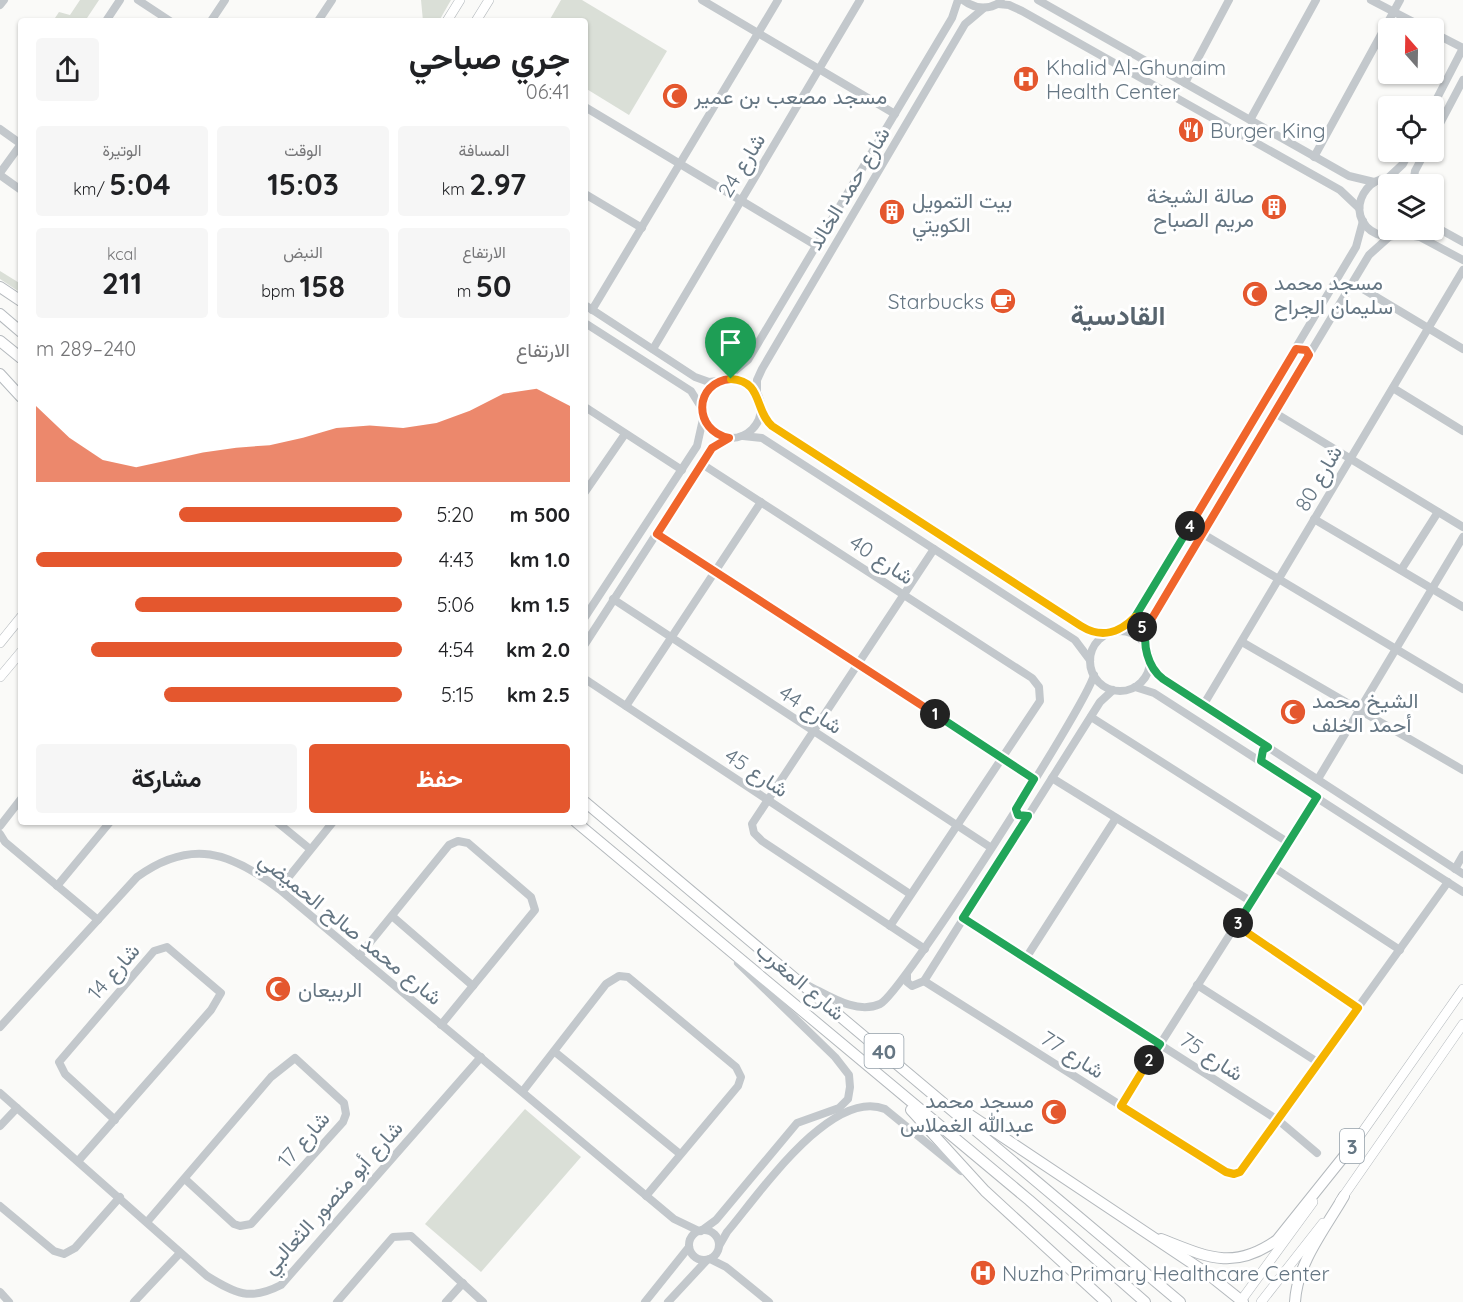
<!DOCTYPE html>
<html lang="ar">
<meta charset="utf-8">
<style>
:root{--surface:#fff;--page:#f6f6f6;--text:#202124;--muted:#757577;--accent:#e4572e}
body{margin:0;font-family:Quicksand,Vazirmatn,sans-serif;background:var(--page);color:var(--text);direction:rtl;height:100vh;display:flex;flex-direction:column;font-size:22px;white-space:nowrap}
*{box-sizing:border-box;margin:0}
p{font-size:20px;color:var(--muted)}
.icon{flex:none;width:33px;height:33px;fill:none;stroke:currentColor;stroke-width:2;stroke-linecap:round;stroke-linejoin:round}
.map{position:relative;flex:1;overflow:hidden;direction:ltr}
.sheet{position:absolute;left:18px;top:18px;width:570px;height:807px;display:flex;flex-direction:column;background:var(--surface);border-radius:6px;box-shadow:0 2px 4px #0004;direction:rtl}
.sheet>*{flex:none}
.needle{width:39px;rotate:340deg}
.fabs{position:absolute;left:1378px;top:18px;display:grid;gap:12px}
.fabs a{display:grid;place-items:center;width:66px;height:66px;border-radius:6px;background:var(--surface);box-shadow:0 2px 4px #0004;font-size:30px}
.pin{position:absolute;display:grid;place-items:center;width:51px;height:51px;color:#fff;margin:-62px -26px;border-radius:50% 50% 50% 0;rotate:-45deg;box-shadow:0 0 6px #0007}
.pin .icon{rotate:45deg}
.km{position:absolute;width:30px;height:30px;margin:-15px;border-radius:50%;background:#222;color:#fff;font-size:16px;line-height:30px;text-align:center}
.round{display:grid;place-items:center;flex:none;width:63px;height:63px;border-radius:6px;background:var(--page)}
.head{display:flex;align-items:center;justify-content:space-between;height:102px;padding:0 18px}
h1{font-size:33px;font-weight:700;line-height:45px}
.metrics{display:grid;grid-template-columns:repeat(3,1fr);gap:9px;height:102px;padding:6px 18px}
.metrics div{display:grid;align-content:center;border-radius:6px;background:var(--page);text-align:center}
.metrics b{font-size:30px;font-weight:700}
.metrics small{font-size:16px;font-weight:400}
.metrics p{font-size:16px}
.chart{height:168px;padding:12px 18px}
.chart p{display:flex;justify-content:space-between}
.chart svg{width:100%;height:108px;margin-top:6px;fill:var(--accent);opacity:.7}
.action{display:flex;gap:12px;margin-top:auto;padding:12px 18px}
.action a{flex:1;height:69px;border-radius:6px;background:var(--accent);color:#fff;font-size:24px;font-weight:700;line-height:69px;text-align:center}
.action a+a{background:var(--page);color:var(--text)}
ul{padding:0 18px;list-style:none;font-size:20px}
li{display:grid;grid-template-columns:96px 72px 1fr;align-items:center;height:45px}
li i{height:15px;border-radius:8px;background:var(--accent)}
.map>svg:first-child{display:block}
.green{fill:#dadfd7}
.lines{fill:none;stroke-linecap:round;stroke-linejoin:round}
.major-casing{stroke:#b5babe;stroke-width:10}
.highway-casing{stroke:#b4b9bd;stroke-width:12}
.minor{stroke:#c3c8cc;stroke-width:8}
.major{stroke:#fff;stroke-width:9}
.highway{stroke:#fff;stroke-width:10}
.split-1-casing{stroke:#fff;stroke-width:12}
.split-2-casing{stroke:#fff;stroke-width:12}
.split-3-casing{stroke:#fff;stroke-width:12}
.split-4-casing{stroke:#fff;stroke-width:12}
.split-5-casing{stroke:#fff;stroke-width:12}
.split-6-casing{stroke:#fff;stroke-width:12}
.split-1{stroke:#f0652b;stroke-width:8}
.split-2{stroke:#22a559;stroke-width:8}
.split-3{stroke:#f5b400;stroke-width:8}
.split-4{stroke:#22a559;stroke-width:8}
.split-5{stroke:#f0652b;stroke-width:8}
.split-6{stroke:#f5b400;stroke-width:8}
.labels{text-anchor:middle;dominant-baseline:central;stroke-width:6;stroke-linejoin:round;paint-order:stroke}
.shield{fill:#fff;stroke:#939fa8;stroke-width:1.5}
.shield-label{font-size:20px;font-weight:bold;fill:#657683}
.poi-label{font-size:21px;fill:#657683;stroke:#fff;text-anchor:start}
.street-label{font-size:21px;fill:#657683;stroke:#fff}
.district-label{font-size:27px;font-weight:bold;fill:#57646e;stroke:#fff}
</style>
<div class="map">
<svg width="1463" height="1302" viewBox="0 0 1463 1302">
<rect width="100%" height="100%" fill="#fafaf8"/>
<g class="green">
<polygon points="80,0 99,0 85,21 53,21 59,12 70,15"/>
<polygon points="421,0 451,0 439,21 423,21"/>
<polygon points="561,0 582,0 667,51 629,115 585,88 585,21 549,21"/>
<polygon points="0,271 21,284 21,293 0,279"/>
<polygon points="525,1109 581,1157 481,1272 425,1224"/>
</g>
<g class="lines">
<g class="major-casing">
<g id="major">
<polyline points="447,21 460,0"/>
<polyline points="476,21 489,0"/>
<polyline points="0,643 21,617"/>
<polyline points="0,677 21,652"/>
<polyline points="1349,1151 1463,989"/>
<polyline points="1340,1201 1463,1024"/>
<polyline points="1240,1302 1313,1202"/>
<polyline points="1261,1302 1323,1223"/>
</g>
</g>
<g class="highway-casing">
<g id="highway">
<polyline points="0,287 21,301"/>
<polyline points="0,314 21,332"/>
<polyline points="0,341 21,358"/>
<polyline points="0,374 21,397"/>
<polyline points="585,802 1180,1302"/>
<polyline points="576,822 1029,1200 1145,1302"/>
<polyline points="958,1107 1208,1274 1243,1302"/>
<polyline points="911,1110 985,1191 1106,1302"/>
<path d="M1161,1239C1207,1257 1233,1271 1277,1240L1353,1145"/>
<path d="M1295,1302C1297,1263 1325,1229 1344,1196"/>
</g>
</g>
<g class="minor">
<polyline points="138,0 170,21"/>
<polyline points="702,0 895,114"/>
<path d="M963,0C975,9 988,10 1001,2"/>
<polyline points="1038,0 1349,176 1374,182"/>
<polyline points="1371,0 1425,28"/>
<polyline points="998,4 1009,5 1022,11 1340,190 1359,208"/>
<polyline points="0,5 4,0"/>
<polyline points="106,21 120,0"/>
<polyline points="211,21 225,0"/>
<polyline points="318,21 332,0"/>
<polyline points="1434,33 1463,48"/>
<polyline points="1185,83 1229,0"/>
<polyline points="1433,106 1463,48"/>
<polyline points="585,107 817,246"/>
<polyline points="1250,120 1316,0"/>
<polyline points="0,129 21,144 0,173"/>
<polyline points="1434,135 1463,80"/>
<polyline points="1314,157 1400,0"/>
<polyline points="0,175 21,190"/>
<polyline points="1388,178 1403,164 1409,152"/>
<path d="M1407,184C1369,160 1339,217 1377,234C1388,239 1399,236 1408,230"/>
<polyline points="1413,184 1415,171 1425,152"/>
<polyline points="585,194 642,228"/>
<polyline points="1434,226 1463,242"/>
<polyline points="1403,234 1420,237 1463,260"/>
<polyline points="1353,283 1463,349"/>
<polyline points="585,305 695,377 709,382 718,381"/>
<polyline points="592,310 778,0"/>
<polyline points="585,323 691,391 701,407"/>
<polyline points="653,349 860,0"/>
<circle cx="731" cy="408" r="30"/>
<polyline points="725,379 748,360 952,18 958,0"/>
<polyline points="1393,388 1463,431"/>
<polyline points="757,394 757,380 762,369 965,24 984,8"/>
<polyline points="585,407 682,470"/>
<polyline points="761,410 772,426 1081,626 1092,631 1109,634"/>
<polyline points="1275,413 1463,527"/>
<polyline points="743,436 762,438 1075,640 1090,660"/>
<polyline points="702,464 1032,678 1039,687 1040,701 890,926"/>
<polyline points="585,492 625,434"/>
<polyline points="1314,519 1463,607"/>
<polyline points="657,534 1034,779"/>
<polyline points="1203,534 1463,689"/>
<polyline points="1401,570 1438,512"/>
<polyline points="613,599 990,847"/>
<polyline points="585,617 697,446 703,419"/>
<polyline points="1120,631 1135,617 1356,247 1363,221"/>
<circle cx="1120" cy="661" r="30"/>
<polyline points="1242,642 1463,770"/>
<polyline points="585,644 712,448 729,438"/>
<polyline points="1145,645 1146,630 1151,618 1369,255 1389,237"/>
<polyline points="1150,666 1163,679 1463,874"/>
<polyline points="585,679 910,894"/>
<polyline points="1135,687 1154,693 1463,892"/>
<polyline points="1204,704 1463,270"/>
<polyline points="626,706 761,502"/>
<polyline points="1091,717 1289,843"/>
<polyline points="1052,778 1252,902"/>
<polyline points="1318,779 1463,537"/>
<polyline points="277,822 310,849"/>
<polyline points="0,826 21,799"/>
<polyline points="0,834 5,842 98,920"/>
<polyline points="1273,867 1400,950"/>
<polyline points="1455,869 1463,855"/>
<polyline points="57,886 110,822"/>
<polyline points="279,889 333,822"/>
<polyline points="392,916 473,986"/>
<polyline points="962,918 1278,1120 1317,1153"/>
<polyline points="1236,925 1358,1008"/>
<polyline points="925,949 762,841 754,833 752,824 934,549"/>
<polyline points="359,956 449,845 458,841 468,843 531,897 535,910 441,1025"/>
<polyline points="1026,958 1116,818"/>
<polyline points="907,975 907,982 912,986 924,981 1100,702 1113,690"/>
<polyline points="924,981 1226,1172 1240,1172 1448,882"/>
<path d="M807,985C828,995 856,1015 880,1004C901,995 1086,706 1094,675"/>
<polyline points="1197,985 1319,1063"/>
<path d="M0,1027L137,877C191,838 230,852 279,889L674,1219L699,1231"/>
<polyline points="555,1052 680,1154"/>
<polyline points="523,1091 606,984 619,976 628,977 736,1067 741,1077 738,1086 646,1196"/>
<path d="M0,1093L207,1276C236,1294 250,1301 281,1285L481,1057"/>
<polyline points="1121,1106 1317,797"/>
<polyline points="0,1126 17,1108"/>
<polyline points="79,1160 211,1010 221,993 167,947 154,951 59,1062 65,1074 115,1120"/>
<polyline points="0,1206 54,1251 64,1254 75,1248 120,1197"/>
<polyline points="147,1222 271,1077 295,1058 344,1103 346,1114 343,1122 251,1224 240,1226 234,1224 185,1179"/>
<circle cx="704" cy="1245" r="15"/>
<polyline points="701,1231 716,1220 797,1123 839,1108 848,1099 850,1087 849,1075 835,1057 738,963"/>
<path d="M719,1246L727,1232C757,1197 831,1087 885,1109L961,1171"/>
<polyline points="710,1259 726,1267 769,1302"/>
<polyline points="0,1292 9,1302"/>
<polyline points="134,1302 180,1253"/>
<polyline points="337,1302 393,1237 411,1236 483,1302"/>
<polyline points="446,1302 463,1283"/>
<polyline points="645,1302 689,1247"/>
<polyline points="668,1302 707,1260"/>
</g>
<use href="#major" class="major"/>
<use href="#highway" class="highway"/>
</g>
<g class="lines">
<g class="split-1-casing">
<path id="split-1" d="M731,379C693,382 693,431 729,438L712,448L657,534L935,714"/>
</g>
<g class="split-2-casing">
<polyline id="split-2" points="935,714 1034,779 1016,809 1018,815 1028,816 963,918 1160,1044 1149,1060"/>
</g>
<g class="split-3-casing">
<polyline id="split-3" points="1149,1060 1121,1106 1226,1172 1234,1174 1240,1172 1358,1008 1236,925 1238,923"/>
</g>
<g class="split-4-casing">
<path id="split-4" d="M1190,526L1135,617L1138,625H1148C1141,643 1148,668 1163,679L1268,747L1263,750L1261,761L1317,797L1238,923"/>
</g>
<g class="split-5-casing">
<polyline id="split-5" points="1142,627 1148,625 1309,355 1306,350 1296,349 1190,526"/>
</g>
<g class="split-6-casing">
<path id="split-6" d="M731,379C763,381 754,410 772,426L1081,626C1102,639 1119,633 1135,617L1136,623L1142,627"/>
</g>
<use href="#split-1" class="split-1"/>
<use href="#split-2" class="split-2"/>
<use href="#split-3" class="split-3"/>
<use href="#split-4" class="split-4"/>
<use href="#split-5" class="split-5"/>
<use href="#split-6" class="split-6"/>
</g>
<defs>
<g id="hospital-disc" transform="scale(1.35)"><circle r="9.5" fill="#e4572e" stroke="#fff"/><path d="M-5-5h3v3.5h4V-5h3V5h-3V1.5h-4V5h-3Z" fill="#fff"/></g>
<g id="mosque-disc" transform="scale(1.35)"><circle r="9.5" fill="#e4572e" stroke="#fff"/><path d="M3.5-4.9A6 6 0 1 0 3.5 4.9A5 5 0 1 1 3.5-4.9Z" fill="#fff"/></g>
<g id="restaurant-disc" transform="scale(1.35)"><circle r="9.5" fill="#e4572e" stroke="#fff"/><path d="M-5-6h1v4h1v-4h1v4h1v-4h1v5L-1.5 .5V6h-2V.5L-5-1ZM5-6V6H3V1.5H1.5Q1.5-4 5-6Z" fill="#fff"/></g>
<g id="building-disc" transform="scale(1.35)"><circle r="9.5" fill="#e4572e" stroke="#fff"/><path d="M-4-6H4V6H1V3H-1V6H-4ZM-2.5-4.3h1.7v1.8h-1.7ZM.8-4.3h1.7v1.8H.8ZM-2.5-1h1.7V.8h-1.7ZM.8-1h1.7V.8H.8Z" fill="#fff"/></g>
<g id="cafe-disc" transform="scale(1.35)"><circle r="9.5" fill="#e4572e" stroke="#fff"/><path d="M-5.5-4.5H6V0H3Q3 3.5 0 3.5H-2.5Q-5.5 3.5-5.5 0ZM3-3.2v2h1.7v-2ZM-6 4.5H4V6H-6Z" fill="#fff"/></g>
</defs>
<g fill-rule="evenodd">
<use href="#hospital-disc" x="1026" y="79"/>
<use href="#mosque-disc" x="675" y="96"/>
<use href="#restaurant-disc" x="1191" y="130"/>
<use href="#building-disc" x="1274" y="207"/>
<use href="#building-disc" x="892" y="212"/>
<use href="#mosque-disc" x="1255" y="294"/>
<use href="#cafe-disc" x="1003" y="301"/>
<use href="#mosque-disc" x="1293" y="712"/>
<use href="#mosque-disc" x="278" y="989"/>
<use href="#mosque-disc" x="1054" y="1112"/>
<use href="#hospital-disc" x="983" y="1273"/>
</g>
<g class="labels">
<g class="shield">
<rect x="864.5" y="1034" width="39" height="34" rx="4.5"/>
<rect x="1340" y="1129" width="24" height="34" rx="4.5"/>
</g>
<g class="shield-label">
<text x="884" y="1051">40</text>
<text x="1352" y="1146">3</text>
</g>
<g class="poi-label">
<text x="1046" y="67">Khalid Al-Ghunaim<tspan x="1046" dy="24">Health Center</tspan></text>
<text x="694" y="96">مسجد مصعب بن عمير</text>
<text x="1210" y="130">Burger King</text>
<text x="1254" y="195" text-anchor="end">صالة الشيخة<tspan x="1254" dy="24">مريم الصباح</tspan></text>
<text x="912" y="200">بيت التمويل<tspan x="912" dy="24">الكويتي</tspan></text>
<text x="1274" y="282">مسجد محمد<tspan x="1274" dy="24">سليمان الجراح</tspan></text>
<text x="984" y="301" text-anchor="end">Starbucks</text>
<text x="1312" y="700">الشيخ محمد<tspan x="1312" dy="24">أحمد الخلف</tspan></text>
<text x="298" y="989">الربيعان</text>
<text x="1034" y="1100" text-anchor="end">مسجد محمد<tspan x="1034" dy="24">عبدالله الغملاس</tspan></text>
<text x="1002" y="1273">Nuzha Primary Healthcare Center</text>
</g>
<g class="street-label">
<text transform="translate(741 165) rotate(-59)">شارع 24</text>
<text transform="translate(848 188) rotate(-59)">شارع حمد الخالد</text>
<text transform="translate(1318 478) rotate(-60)">شارع 80</text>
<text transform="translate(882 559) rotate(33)">شارع 40</text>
<text transform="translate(811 709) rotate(33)">شارع 44</text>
<text transform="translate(757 772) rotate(33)">شارع 45</text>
<text transform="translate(351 928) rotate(39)">شارع محمد صالح الحميضي</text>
<text transform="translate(113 971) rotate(-49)">شارع 14</text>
<text transform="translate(801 981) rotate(40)">شارع المغرب</text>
<text transform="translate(1073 1054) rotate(32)">شارع 77</text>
<text transform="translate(1212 1056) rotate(33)">شارع 75</text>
<text transform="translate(303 1139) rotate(-49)">شارع 17</text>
<text transform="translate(332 1197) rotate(-48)">شارع أبو منصور الثعالبي</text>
</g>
<g class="district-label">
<text x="1118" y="315">القادسية</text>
</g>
</g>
</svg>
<div class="fabs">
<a><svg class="needle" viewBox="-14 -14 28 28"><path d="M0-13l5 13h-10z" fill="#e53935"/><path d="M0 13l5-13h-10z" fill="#757577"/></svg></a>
<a><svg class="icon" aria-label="locate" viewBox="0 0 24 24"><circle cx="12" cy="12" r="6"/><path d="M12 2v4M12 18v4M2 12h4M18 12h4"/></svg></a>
<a><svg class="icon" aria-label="layers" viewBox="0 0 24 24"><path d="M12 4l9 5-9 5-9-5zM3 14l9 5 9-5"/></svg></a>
</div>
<div class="pin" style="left:731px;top:379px;background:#1e9e55"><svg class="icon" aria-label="arrive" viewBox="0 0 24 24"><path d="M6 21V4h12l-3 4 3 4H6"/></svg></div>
<b class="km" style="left:935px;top:714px">1</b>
<b class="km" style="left:1149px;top:1060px">2</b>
<b class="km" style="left:1238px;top:923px">3</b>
<b class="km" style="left:1190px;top:526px">4</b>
<b class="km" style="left:1142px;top:627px">5</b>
<section class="sheet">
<div class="head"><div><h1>جري صباحي</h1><p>06:41</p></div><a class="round"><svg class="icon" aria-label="share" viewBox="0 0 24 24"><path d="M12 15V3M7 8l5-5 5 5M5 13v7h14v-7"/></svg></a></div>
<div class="metrics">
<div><p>المسافة</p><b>2.97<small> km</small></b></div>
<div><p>الوقت</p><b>15:03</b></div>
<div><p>الوتيرة</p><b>5:04<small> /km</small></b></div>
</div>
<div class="metrics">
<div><p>الارتفاع</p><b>50<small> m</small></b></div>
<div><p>النبض</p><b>158<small> bpm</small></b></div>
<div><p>kcal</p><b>211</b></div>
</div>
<div class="chart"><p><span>الارتفاع</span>240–289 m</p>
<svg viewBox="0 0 160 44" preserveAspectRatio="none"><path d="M0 44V13L10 26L20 35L30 38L40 35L50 32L60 30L70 29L80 26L90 22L100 21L110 22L120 20L130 15L140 8L150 6L160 13V44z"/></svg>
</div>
<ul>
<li><b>500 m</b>5:20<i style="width:61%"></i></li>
<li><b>1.0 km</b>4:43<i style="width:100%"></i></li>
<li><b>1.5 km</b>5:06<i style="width:73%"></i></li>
<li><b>2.0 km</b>4:54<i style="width:85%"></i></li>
<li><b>2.5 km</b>5:15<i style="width:65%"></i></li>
</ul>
<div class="action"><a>حفظ</a><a>مشاركة</a></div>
</section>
</div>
